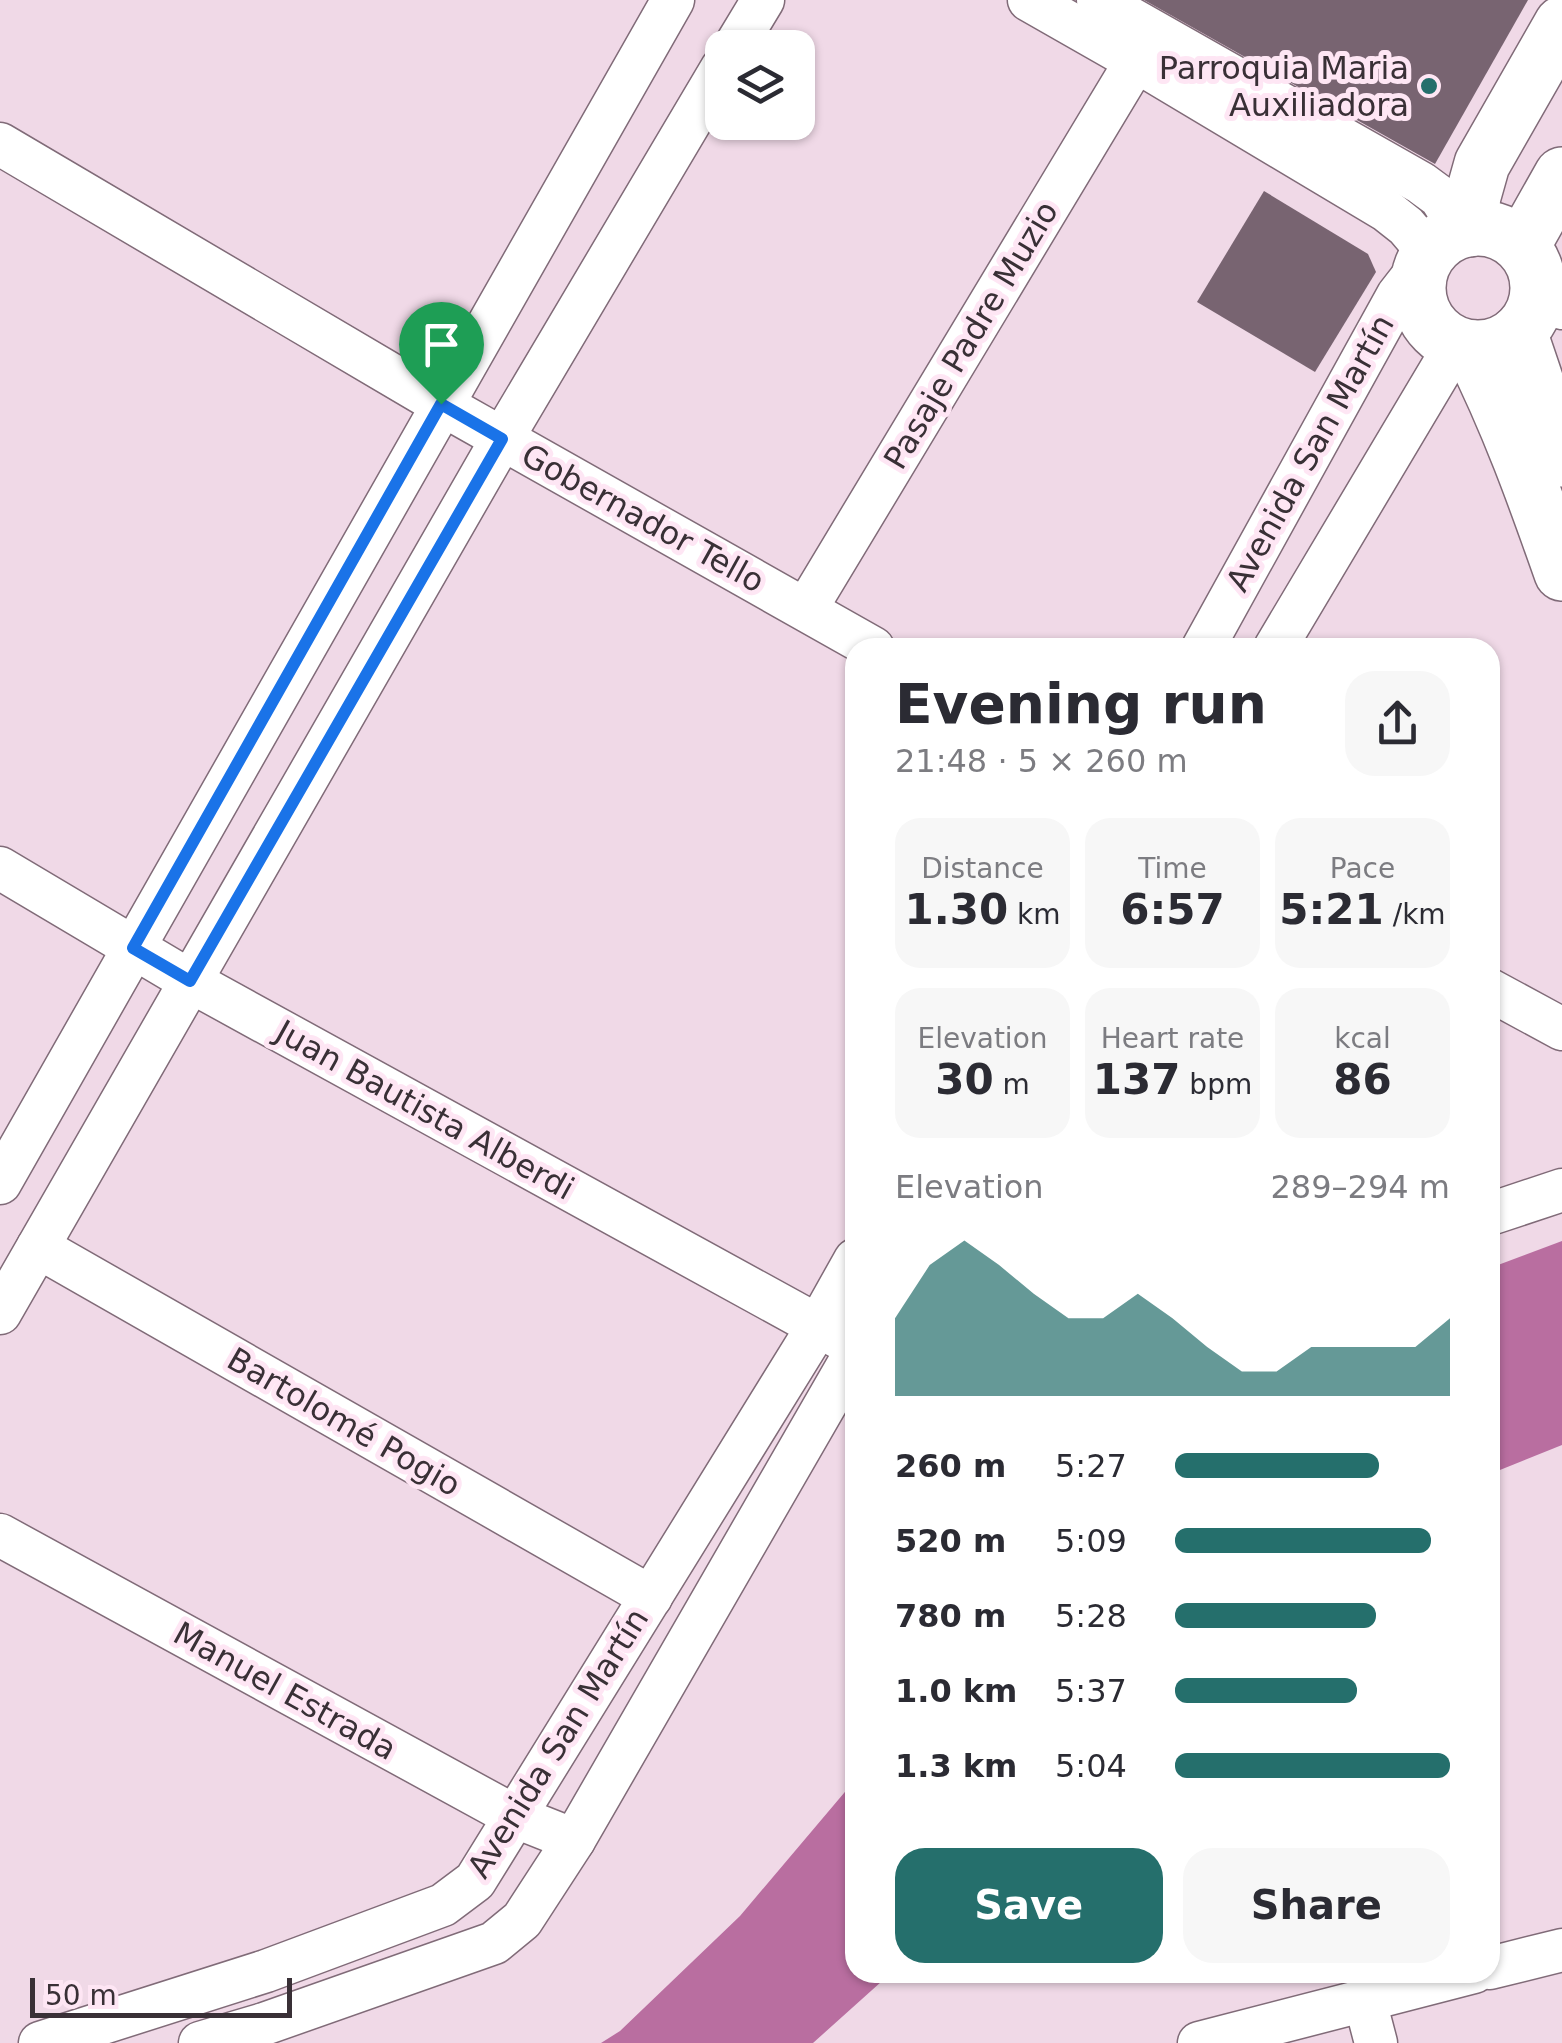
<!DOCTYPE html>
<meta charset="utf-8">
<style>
:root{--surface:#fff;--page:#f7f7f7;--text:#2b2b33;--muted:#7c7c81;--accent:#256f6c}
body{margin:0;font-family:"DejaVu Sans",sans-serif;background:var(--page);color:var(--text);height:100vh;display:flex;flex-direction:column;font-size:38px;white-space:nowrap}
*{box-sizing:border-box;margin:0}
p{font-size:32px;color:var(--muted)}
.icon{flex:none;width:55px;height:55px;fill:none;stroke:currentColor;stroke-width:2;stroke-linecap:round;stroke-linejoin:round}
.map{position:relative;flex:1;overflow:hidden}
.side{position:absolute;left:845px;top:638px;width:655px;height:1345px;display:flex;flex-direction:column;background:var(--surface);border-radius:30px;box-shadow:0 2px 8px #0004}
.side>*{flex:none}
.tools{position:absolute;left:705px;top:30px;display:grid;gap:20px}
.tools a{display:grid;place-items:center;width:110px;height:110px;border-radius:20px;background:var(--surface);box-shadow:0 2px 8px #0004;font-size:50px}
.scale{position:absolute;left:30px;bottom:25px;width:262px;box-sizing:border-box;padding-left:10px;border:5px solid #393036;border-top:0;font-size:28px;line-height:35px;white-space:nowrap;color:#393036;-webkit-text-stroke:8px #fee6f4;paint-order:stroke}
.pin{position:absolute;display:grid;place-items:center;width:85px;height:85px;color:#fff;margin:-102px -42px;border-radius:50% 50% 50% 0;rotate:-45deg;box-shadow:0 0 10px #0007}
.pin .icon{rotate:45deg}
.round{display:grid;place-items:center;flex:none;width:105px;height:105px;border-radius:30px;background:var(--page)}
.head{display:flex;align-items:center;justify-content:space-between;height:170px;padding:0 50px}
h1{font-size:55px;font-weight:600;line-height:75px}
.figures{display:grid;grid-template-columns:repeat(3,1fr);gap:15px;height:170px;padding:10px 50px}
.figures div{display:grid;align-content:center;border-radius:25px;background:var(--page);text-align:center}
.figures b{font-size:42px;font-weight:600}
.figures small{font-size:28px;font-weight:400}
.figures p{font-size:28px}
.chart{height:280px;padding:20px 50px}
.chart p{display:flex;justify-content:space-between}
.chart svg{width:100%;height:180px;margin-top:10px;fill:var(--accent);opacity:.7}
.button{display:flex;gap:20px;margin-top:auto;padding:20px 50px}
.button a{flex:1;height:115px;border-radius:30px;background:var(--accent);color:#fff;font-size:40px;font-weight:600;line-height:115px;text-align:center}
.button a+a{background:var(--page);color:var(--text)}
ul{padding:0 50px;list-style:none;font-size:32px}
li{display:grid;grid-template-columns:160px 120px 1fr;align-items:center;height:75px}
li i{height:25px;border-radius:12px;background:var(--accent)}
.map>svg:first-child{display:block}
.water{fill:#b96ea0}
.building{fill:#786471}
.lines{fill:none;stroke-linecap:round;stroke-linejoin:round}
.minor-casing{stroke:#806b78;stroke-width:45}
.major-casing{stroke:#806b78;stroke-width:58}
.minor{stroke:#fff;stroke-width:42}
.major{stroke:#fff;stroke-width:55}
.route-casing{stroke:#fff;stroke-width:20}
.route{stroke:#1a73e8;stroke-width:12}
.poi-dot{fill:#256f6c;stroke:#fee6f4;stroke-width:4}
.labels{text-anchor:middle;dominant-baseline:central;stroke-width:10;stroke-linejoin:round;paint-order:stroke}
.poi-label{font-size:32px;fill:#393036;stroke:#fee6f4;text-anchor:end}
.street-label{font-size:32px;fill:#393036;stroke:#fee6f4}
</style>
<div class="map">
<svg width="1562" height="2043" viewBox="0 0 1562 2043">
<rect width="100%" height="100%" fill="#f0d9e7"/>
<g class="water">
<polygon points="1562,1241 1562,1445 1490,1474 1490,1268"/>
<polygon points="855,1780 855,1972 891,1973 813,2043 601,2043 620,2031 740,1916"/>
</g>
<g class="building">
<polygon points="1144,0 1528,0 1435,164"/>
<polygon points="1264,191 1368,254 1376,272 1315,372 1197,302"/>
</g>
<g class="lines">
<g class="minor-casing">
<g id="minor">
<polyline points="1029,0 1136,61 1387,211 1406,226 1429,253"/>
<polyline points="1098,0 1421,183 1440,197 1461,230"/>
<polyline points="734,48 763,0"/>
<polyline points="0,144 441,404 873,648"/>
<polyline points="1538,295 1562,308"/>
<polyline points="806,609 1136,61"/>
<polyline points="1203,648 1398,295 1423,263"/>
<polyline points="1275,648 1456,344"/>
<polyline points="0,868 190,981 842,1339"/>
<polyline points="1490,990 1562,1029"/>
<polyline points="0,1183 673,0"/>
<polyline points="1490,1214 1562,1190"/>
<polyline points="38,1247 651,1597"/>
<polyline points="0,1313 502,439 722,68"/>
<polyline points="0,1535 516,1817 574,1840"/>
<polyline points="1490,1968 1562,1950"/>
<polyline points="1365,2001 1376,2043"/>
<polyline points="40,2043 266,1971 443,1905 475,1881 818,1326 855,1260"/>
<polyline points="200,2043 264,2024 494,1943 522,1920 574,1840 855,1353"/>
<polyline points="1199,2043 1474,1972"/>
</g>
</g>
<g class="major-casing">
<g id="major">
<circle cx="1478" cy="288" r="60"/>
<polyline points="1469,229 1473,196 1482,164 1562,24"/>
<polyline points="1522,246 1562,175"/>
<polyline points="1519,332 1562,459"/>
<path d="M1471,348C1508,421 1535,496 1562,573"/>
</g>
</g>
<use href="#minor" class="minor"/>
<use href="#major" class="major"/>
</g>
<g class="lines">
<g class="route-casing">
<polygon id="route" points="441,404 502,439 190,981 133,948"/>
</g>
<use href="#route" class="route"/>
</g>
<circle class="poi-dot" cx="1429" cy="86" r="10"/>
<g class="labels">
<g class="poi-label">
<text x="1409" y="68">Parroquia Maria<tspan x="1409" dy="37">Auxiliadora</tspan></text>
</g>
<g class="street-label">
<text transform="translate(971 335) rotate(-59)">Pasaje Padre Muzio</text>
<text transform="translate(1310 453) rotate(-61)">Avenida San Martín</text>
<text transform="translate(643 518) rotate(29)">Gobernador Tello</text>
<text transform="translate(425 1110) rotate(29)">Juan Bautista Alberdi</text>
<text transform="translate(344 1422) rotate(30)">Bartolomé Pogio</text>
<text transform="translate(285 1691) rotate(29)">Manuel Estrada</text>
<text transform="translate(558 1743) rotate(-58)">Avenida San Martín</text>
</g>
</g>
</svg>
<div class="tools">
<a><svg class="icon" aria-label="layers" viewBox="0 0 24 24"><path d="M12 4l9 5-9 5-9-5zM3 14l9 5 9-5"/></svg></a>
</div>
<div class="scale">50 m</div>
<div class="pin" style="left:441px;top:404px;background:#1e9e55"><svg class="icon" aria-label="arrive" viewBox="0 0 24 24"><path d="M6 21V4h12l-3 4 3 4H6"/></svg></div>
<section class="side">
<div class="head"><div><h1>Evening run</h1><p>21:48 · 5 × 260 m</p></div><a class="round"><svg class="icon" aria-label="share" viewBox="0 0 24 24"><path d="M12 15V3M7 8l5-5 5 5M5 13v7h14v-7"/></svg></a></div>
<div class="figures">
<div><p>Distance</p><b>1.30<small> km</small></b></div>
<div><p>Time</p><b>6:57</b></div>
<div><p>Pace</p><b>5:21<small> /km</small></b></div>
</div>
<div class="figures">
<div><p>Elevation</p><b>30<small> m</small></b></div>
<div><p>Heart rate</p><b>137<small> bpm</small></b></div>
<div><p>kcal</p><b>86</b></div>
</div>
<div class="chart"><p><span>Elevation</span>289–294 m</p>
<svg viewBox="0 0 160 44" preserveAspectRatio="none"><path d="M0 44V25L10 12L20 6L30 12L40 19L50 25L60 25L70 19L80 25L90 32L100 38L110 38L120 32L130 32L140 32L150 32L160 25V44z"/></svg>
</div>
<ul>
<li><b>260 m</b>5:27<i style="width:74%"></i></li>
<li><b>520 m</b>5:09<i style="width:93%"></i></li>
<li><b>780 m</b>5:28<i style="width:73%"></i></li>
<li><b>1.0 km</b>5:37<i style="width:66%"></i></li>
<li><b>1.3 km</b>5:04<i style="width:100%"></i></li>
</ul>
<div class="button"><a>Save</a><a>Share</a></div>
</section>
</div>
